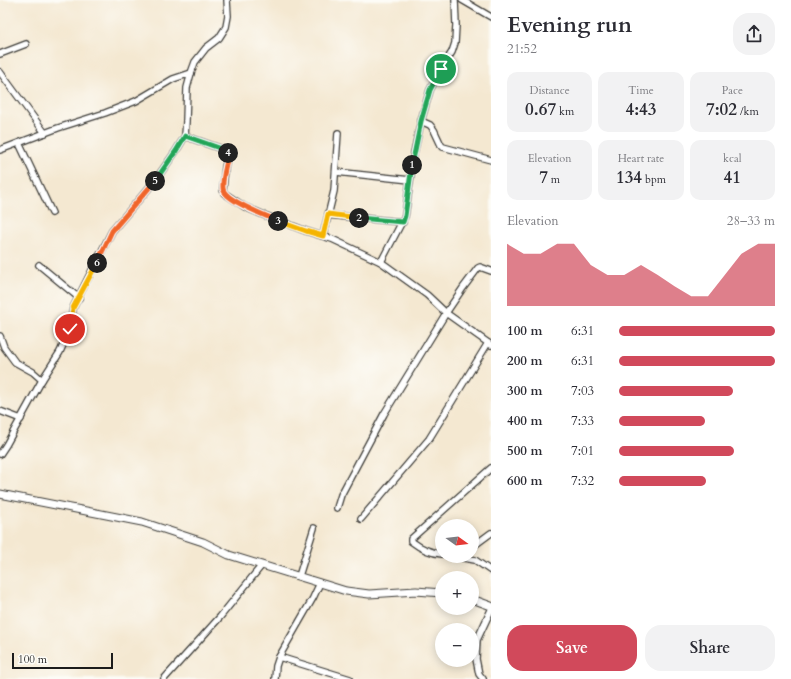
<!DOCTYPE html>
<meta charset="utf-8">
<style>
:root{--surface:#fff;--page:#f2f2f3;--text:#2b2b33;--muted:#7c7c81;--accent:#d1495b}
body{margin:0;font-family:Cardo,serif;background:var(--page);color:var(--text);height:100vh;display:flex;flex-direction:column;font-size:15px;white-space:nowrap}
*{box-sizing:border-box;margin:0}
p{font-size:13px;color:var(--muted)}
.icon{flex:none;width:22px;height:22px;fill:none;stroke:currentColor;stroke-width:2;stroke-linecap:round;stroke-linejoin:round}
.map{position:relative;flex:1;overflow:hidden}
.side{display:flex;flex-direction:column;background:var(--surface);width:300px}
.side>*{flex:none}
.needle{width:26px;rotate:105deg}
.buttons{position:absolute;left:435px;top:519px;display:grid;gap:8px}
.buttons a{display:grid;place-items:center;width:44px;height:44px;border-radius:50%;background:var(--surface);box-shadow:0 2px 10px #0003;font-size:20px}
.scale{position:absolute;left:12px;bottom:10px;width:101px;box-sizing:border-box;padding-left:4px;border:2px solid #1c1c1c;border-top:0;font-size:11px;line-height:14px;white-space:nowrap;color:#1c1c1c;-webkit-text-stroke:3px #fdfcf7;paint-order:stroke}
.pin{position:absolute;display:grid;place-items:center;width:34px;height:34px;color:#fff;margin:-17px;border:2px solid #fff;border-radius:50%;box-shadow:0 1px 4px #0007}
.km{position:absolute;width:20px;height:20px;margin:-10px;border-radius:50%;background:#222;color:#fff;font-size:11px;line-height:20px;text-align:center}
.round{display:grid;place-items:center;flex:none;width:42px;height:42px;border-radius:16px;background:var(--page)}
.head{display:flex;align-items:center;justify-content:space-between;height:68px;padding:0 16px}
h1{font-size:22px;font-weight:800;line-height:30px}
.metrics{display:grid;grid-template-columns:repeat(3,1fr);gap:6px;height:68px;padding:4px 16px}
.metrics div{display:grid;align-content:center;border-radius:10px;background:var(--page);text-align:center}
.metrics b{font-size:17px;font-weight:800}
.metrics small{font-size:11px;font-weight:400}
.metrics p{font-size:11px}
.chart{height:112px;padding:8px 16px}
.chart p{display:flex;justify-content:space-between}
.chart svg{width:100%;height:72px;margin-top:4px;fill:var(--accent);opacity:.7}
.action{display:flex;gap:8px;margin-top:auto;padding:8px 16px}
.action a{flex:1;height:46px;border-radius:16px;background:var(--accent);color:#fff;font-size:16px;font-weight:800;line-height:46px;text-align:center}
.action a+a{background:var(--page);color:var(--text)}
ul{padding:0 16px;list-style:none;font-size:13px}
li{display:grid;grid-template-columns:64px 48px 1fr;align-items:center;height:30px}
li i{height:10px;border-radius:5px;background:var(--accent)}
main{display:flex;flex:1;min-height:0}
.map>svg:first-child{display:block}
.lines{fill:none;stroke-linecap:round;stroke-linejoin:round}
.minor-casing{stroke:#3c3b37;stroke-width:8}
.tertiary-casing{stroke:#3c3b37;stroke-width:9}
.minor{stroke:#fff;stroke-width:5.5}
.tertiary{stroke:#fff;stroke-width:7}
.split-1-casing{stroke:#fff;stroke-width:8}
.split-2-casing{stroke:#fff;stroke-width:8}
.split-3-casing{stroke:#fff;stroke-width:8}
.split-4-casing{stroke:#fff;stroke-width:8}
.split-5-casing{stroke:#fff;stroke-width:8}
.split-6-casing{stroke:#fff;stroke-width:8}
.split-7-casing{stroke:#fff;stroke-width:8}
.split-1{stroke:#22a559;stroke-width:5}
.split-2{stroke:#22a559;stroke-width:5}
.split-3{stroke:#f5b400;stroke-width:5}
.split-4{stroke:#f0652b;stroke-width:5}
.split-5{stroke:#22a559;stroke-width:5}
.split-6{stroke:#f0652b;stroke-width:5}
.split-7{stroke:#f5b400;stroke-width:5}
</style>
<main>
<div class="map">
<svg width="491" height="679" viewBox="0 0 491 679">
<rect width="100%" height="100%" fill="#fdfcf7"/>
<filter id="ink" filterUnits="userSpaceOnUse"><feTurbulence type="fractalNoise" baseFrequency=".025" numOctaves="2"/><feDisplacementMap in="SourceGraphic" scale="8" xChannelSelector="R" yChannelSelector="G"/><feConvolveMatrix kernelMatrix="1 2 1 2 8 2 1 2 1" color-interpolation-filters="sRGB"/></filter>
<filter id="wash" filterUnits="userSpaceOnUse"><feTurbulence type="fractalNoise" baseFrequency=".012" numOctaves="4" result="noise"/><feDisplacementMap in="SourceGraphic" scale="16" xChannelSelector="R" yChannelSelector="G"/><feGaussianBlur stdDeviation="0.9" result="paint"/><feColorMatrix in="noise" values="0 0 0 0 0 0 0 0 0 0 0 0 0 0 0 0 0 1.4 0 .05"/><feComposite in="paint" operator="in"/></filter>
<g filter="url(#wash)">
<rect width="100%" height="100%" fill="#f4e8d1"/>
</g>
<g filter="url(#ink)">
<g class="lines">
<g class="minor-casing">
<g id="minor">
<polyline points="462,0 491,17"/>
<polyline points="0,54 26,44"/>
<polyline points="0,72 45,133"/>
<polyline points="421,121 430,125 434,130 441,145 443,147 491,160"/>
<polyline points="185,136 225,150 228,153 225,168 223,189 224,193 245,207 264,215 306,231 332,239 381,262 427,295 446,313 491,345"/>
<polyline points="19,143 52,213"/>
<polyline points="0,150 58,128 105,113 136,101 173,79 191,73"/>
<polyline points="336,172 410,180"/>
<polyline points="328,215 403,222"/>
<polyline points="323,236 334,191 338,133"/>
<polyline points="381,262 405,216 414,153 421,121 430,90 441,69 452,52 455,43 456,25 455,0"/>
<polyline points="39,265 79,298"/>
<polyline points="0,336 4,347 15,362 33,372 42,380"/>
<polyline points="0,411 21,419"/>
<polyline points="0,454 6,445 42,380 60,352 70,329 73,308 112,231 154,182 176,151 185,136 186,121 187,88 191,73 195,62 206,48 219,38 226,27 228,16 227,0"/>
<polyline points="337,508 341,495 384,414 446,313 463,288 478,268 480,267 491,271"/>
<polyline points="361,519 429,439 488,343"/>
<polyline points="472,547 491,533"/>
<path d="M442,554C431,553 420,548 411,541V539L491,468"/>
<polyline points="453,556 475,560 491,571"/>
<polyline points="299,576 314,528"/>
<polyline points="279,657 350,679"/>
<polyline points="164,679 220,617 262,565"/>
<polyline points="275,679 276,666 279,657 313,598 320,583"/>
<polyline points="483,679 479,674 476,659 477,640 491,610"/>
</g>
</g>
<g class="tertiary-casing">
<g id="tertiary">
<polyline points="0,494 142,522 203,542 229,555 346,591 369,594 416,591 442,593"/>
<polyline points="472,599 491,606"/>
</g>
</g>
<use href="#minor" class="minor"/>
<use href="#tertiary" class="tertiary"/>
</g>
</g>
<g class="lines" filter="url(#ink)">
<g class="split-1-casing">
<polyline id="split-1" points="412,165 421,121 430,90 441,69"/>
</g>
<g class="split-2-casing">
<polyline id="split-2" points="359,218 403,222 405,216 412,165"/>
</g>
<g class="split-3-casing">
<polyline id="split-3" points="278,221 306,231 323,236 328,214 359,218"/>
</g>
<g class="split-4-casing">
<path id="split-4" d="M228,153C227,165 222,176 223,188C223,200 267,216 278,221"/>
</g>
<g class="split-5-casing">
<polyline id="split-5" points="155,181 176,151 185,136 225,150 228,153"/>
</g>
<g class="split-6-casing">
<polyline id="split-6" points="97,263 112,231 155,181"/>
</g>
<g class="split-7-casing">
<polyline id="split-7" points="70,329 73,308 97,263"/>
</g>
<use href="#split-1" class="split-1"/>
<use href="#split-2" class="split-2"/>
<use href="#split-3" class="split-3"/>
<use href="#split-4" class="split-4"/>
<use href="#split-5" class="split-5"/>
<use href="#split-6" class="split-6"/>
<use href="#split-7" class="split-7"/>
</g>
</svg>
<div class="buttons">
<a><svg class="needle" viewBox="-14 -14 28 28"><path d="M0-13l5 13h-10z" fill="#e53935"/><path d="M0 13l5-13h-10z" fill="#7c7c81"/></svg></a>
<a>+</a>
<a>−</a>
</div>
<div class="scale">100 m</div>
<div class="pin" style="left:441px;top:69px;background:#1e9e55"><svg class="icon" aria-label="arrive" viewBox="0 0 24 24"><path d="M6 21V4h12l-3 4 3 4H6"/></svg></div>
<div class="pin" style="left:70px;top:329px;background:#d93025"><svg class="icon" aria-label="check" viewBox="0 0 24 24"><path d="M5 12l5 5 9-10"/></svg></div>
<b class="km" style="left:412px;top:165px">1</b>
<b class="km" style="left:359px;top:218px">2</b>
<b class="km" style="left:278px;top:221px">3</b>
<b class="km" style="left:228px;top:153px">4</b>
<b class="km" style="left:155px;top:181px">5</b>
<b class="km" style="left:97px;top:263px">6</b>
</div>
<section class="side">
<div class="head"><div><h1>Evening run</h1><p>21:52</p></div><a class="round"><svg class="icon" aria-label="share" viewBox="0 0 24 24"><path d="M12 15V3M7 8l5-5 5 5M5 13v7h14v-7"/></svg></a></div>
<div class="metrics">
<div><p>Distance</p><b>0.67<small> km</small></b></div>
<div><p>Time</p><b>4:43</b></div>
<div><p>Pace</p><b>7:02<small> /km</small></b></div>
</div>
<div class="metrics">
<div><p>Elevation</p><b>7<small> m</small></b></div>
<div><p>Heart rate</p><b>134<small> bpm</small></b></div>
<div><p>kcal</p><b>41</b></div>
</div>
<div class="chart"><p><span>Elevation</span>28–33 m</p>
<svg viewBox="0 0 160 44" preserveAspectRatio="none"><path d="M0 44V6L10 12L20 12L30 6L40 6L50 19L60 25L70 25L80 19L90 25L100 32L110 38L120 38L130 25L140 12L150 6L160 6V44z"/></svg>
</div>
<ul>
<li><b>100 m</b>6:31<i style="width:100%"></i></li>
<li><b>200 m</b>6:31<i style="width:100%"></i></li>
<li><b>300 m</b>7:03<i style="width:73%"></i></li>
<li><b>400 m</b>7:33<i style="width:55%"></i></li>
<li><b>500 m</b>7:01<i style="width:74%"></i></li>
<li><b>600 m</b>7:32<i style="width:56%"></i></li>
</ul>
<div class="action"><a>Save</a><a>Share</a></div>
</section>
</main>
